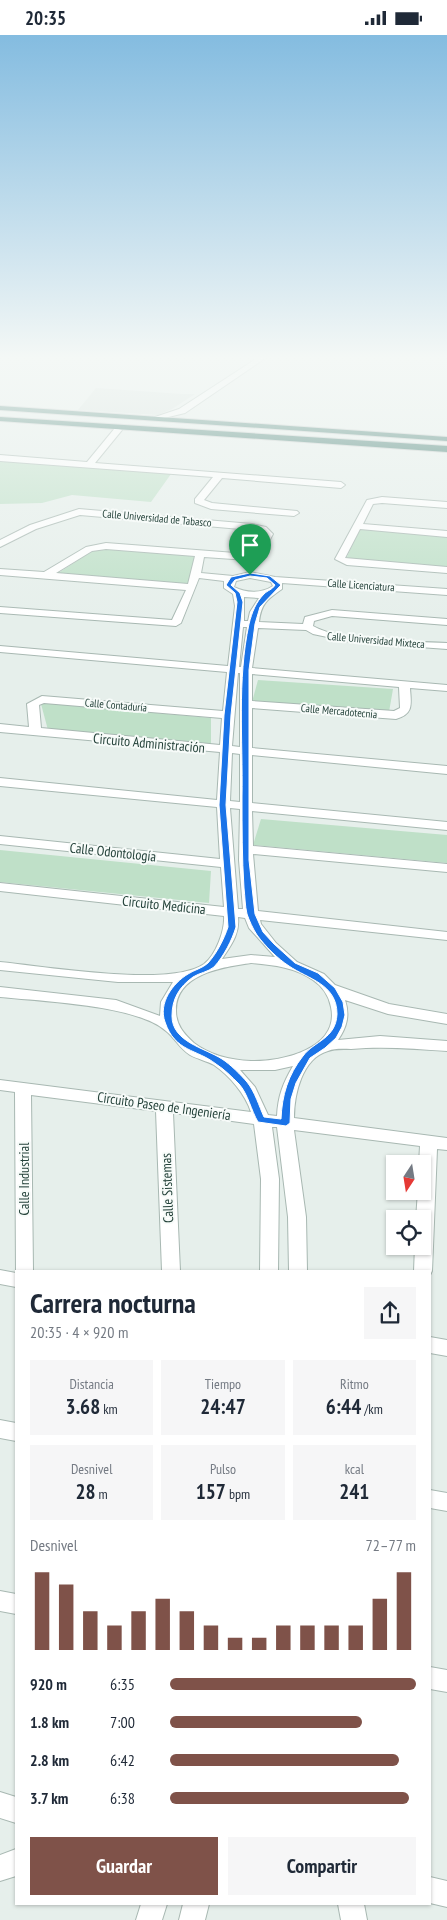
<!DOCTYPE html>
<html lang="es">
<meta charset="utf-8">
<style>
:root{--surface:#fff;--page:#f6f6f7;--text:#1f2937;--muted:#747a83;--accent:#7f5249}
body{margin:0;font-family:"PT Sans Narrow",sans-serif;background:var(--page);color:var(--text);height:100vh;display:flex;flex-direction:column;font-size:19px;white-space:nowrap}
*{box-sizing:border-box;margin:0}
p{font-size:16px;color:var(--muted)}
.icon{flex:none;width:28px;height:28px;fill:none;stroke:currentColor;stroke-width:2;stroke-linecap:round;stroke-linejoin:round}
.map{position:relative;flex:1;overflow:hidden}
.details{position:absolute;left:15px;top:1235px;width:416px;height:635px;display:flex;flex-direction:column;background:var(--surface);border-radius:0px;box-shadow:0 1px 4px #0004}
.details>*{flex:none}
.needle{width:32px;rotate:192deg}
.controls{position:absolute;left:386px;top:1120px;display:grid;gap:10px}
.controls a{display:grid;place-items:center;width:45px;height:45px;border-radius:0px;background:var(--surface);box-shadow:0 1px 4px #0004;font-size:25px}
.pin{position:absolute;display:grid;place-items:center;width:42px;height:42px;color:#fff;margin:-51px -21px;border-radius:50% 50% 50% 0;rotate:-45deg;box-shadow:0 0 5px #0007}
.pin .icon{rotate:45deg}
.round{display:grid;place-items:center;flex:none;width:52px;height:52px;border-radius:0px;background:var(--page)}
.headline{display:flex;align-items:center;justify-content:space-between;height:85px;padding:0 15px}
h1{font-size:28px;font-weight:700;line-height:38px}
.metrics{display:grid;grid-template-columns:repeat(3,1fr);gap:8px;height:85px;padding:5px 15px}
.metrics div{display:grid;align-content:center;border-radius:0px;background:var(--page);text-align:center}
.metrics b{font-size:21px;font-weight:700}
.metrics small{font-size:14px;font-weight:400}
.metrics p{font-size:14px}
.chart{height:140px;padding:10px 15px}
.chart p{display:flex;justify-content:space-between}
.chart svg{width:100%;height:90px;margin-top:5px;stroke:var(--accent);stroke-width:6}
.button{display:flex;gap:10px;margin-top:auto;padding:10px 15px}
.button a{flex:1;height:58px;border-radius:0px;background:var(--accent);color:#fff;font-size:20px;font-weight:700;line-height:58px;text-align:center}
.button a+a{background:var(--page);color:var(--text)}
ul{padding:0 15px;list-style:none;font-size:16px}
li{display:grid;grid-template-columns:80px 60px 1fr;align-items:center;height:38px}
li i{height:12px;border-radius:6px;background:var(--accent)}
.status{display:flex;justify-content:space-between;align-items:center;height:35px;padding:0 25px;background:var(--surface);direction:ltr}
.status svg{height:14px;fill:currentColor}
.map>svg:first-child{display:block}
.built{fill:#d4dfda}
.green{fill:#bfe0c8}
.lines{fill:none;stroke-linecap:round;stroke-linejoin:round}
.minor-casing{stroke:#a8b8b2;stroke-width:2}
.highway-casing{stroke:#c2cac8;stroke-width:2}
.minor{fill:#fff;fill-rule:evenodd}
.highway{fill:#2f6f62;fill-rule:evenodd}
.route{fill:#1a73e8;stroke:#fff;fill-rule:evenodd}
.labels{text-anchor:middle;dominant-baseline:central;stroke-width:4;stroke-linejoin:round;paint-order:stroke}
.far-street-label{font-size:11px;fill:#24423a;stroke:#f7fbf9}
.street-label{font-size:14px;fill:#24423a;stroke:#f7fbf9}
</style>
<div class="status"><b>20:35</b><svg viewBox="0 0 49 12"><path d="M0 12V9h3v3zM5 12V6h3v6zM10 12V3h3v9zM15 12V0h3v12zM26 1h20v11H26zM47 4h2v5h-2z"/></svg></div>
<div class="map">
<svg width="447" height="1885" viewBox="0 0 447 1885">
<rect width="100%" height="100%" fill="#e6efeb"/>
<polygon class="built" points="96,353 182,359 195,359 172,374 158,380 78,375"/>
<g class="green">
<polygon points="0,425 171,439 151,467 72,460 42,468 0,469"/>
<polygon points="360,493 447,501 447,533 346,524"/>
<polygon points="111,513 196,521 188,550 55,540 94,515"/>
<polygon points="258,645 393,654 389,677 252,667"/>
<polygon points="47,668 211,683 211,709 48,695 41,669"/>
<polygon points="261,784 447,800 447,828 253,810"/>
<polygon points="0,815 211,836 209,868 0,847"/>
</g>
<g class="lines">
<g class="minor-casing">
<g id="minor">
<polygon points="259,322 267,322 185,378 156,385 152,383 179,374"/>
<polygon points="115,393 122,395 95,428 341,447 345,450 341,453 222,443 204,465 212,468 297,476 299,478 294,481 211,474 195,468 195,464 213,442 0,426 0,420 87,427"/>
<polygon points="382,462 447,467 447,473 382,468 373,469 363,489 447,496 447,502 360,494 345,523 447,532 447,538 347,530 335,524 367,465"/>
<path d="M79,474L252,489L266,492L273,499L261,521L248,525L204,522L201,538L233,541L250,537L275,542L447,554V560L282,548V554C268,564 261,568 259,587L303,589L305,582L332,575L447,584V590L332,581L314,586L313,591C343,608 412,606 447,608V614L351,607L313,599L306,595L258,593L252,633L447,650V656L410,653C411,669 414,679 396,684L252,673V713L447,731V739L252,720V768L447,787V795L252,776L253,811L447,829V837L253,819L258,876L447,897V905L260,885L261,889L276,908L297,927L324,939L335,950L389,969L447,979V989L388,979L345,965C350,980 347,992 338,1005L380,1001L447,1006V1016C415,1014 384,1011 351,1014C344,1014 335,1013 328,1016C302,1023 294,1060 294,1083L447,1103V1115L437,1114L432,1236L430,1240V1236H414L415,1211H422V1184H416L418,1156H422V1129H419L420,1111L294,1095L306,1182L307,1236H289L288,1182L277,1092H272L279,1144L278,1236H260L261,1144L254,1089L173,1078L180,1236H162L156,1076L31,1060L33,1236H16V1252L0,1249V1235L16,1238L15,1057L0,1055V1045L251,1077C245,1059 230,1041 214,1030C207,1026 197,1024 190,1020C179,1013 175,1003 166,996C138,970 39,966 0,962V952L116,965L160,981L161,967L173,947H118L0,935V927C43,931 170,953 204,929C216,920 225,895 224,881L0,856V848L224,872L221,832L0,809V801L220,824L217,772L0,751V743L217,765L220,717L0,697V689L29,692L27,669L42,661L223,676L227,637L0,617V611L228,631L235,571L233,559L224,553V546L199,543L181,588L176,591L0,578V572L172,585L186,555L0,540V534L44,537L86,512L106,508L248,519L254,517L263,499L252,495L80,480L36,494L0,512V505L30,490ZM106,514L195,521L188,549L56,538L92,516ZM250,543L271,547L273,551C261,559 246,558 234,552L236,546ZM244,562L259,563L250,577L248,586H244ZM243,592H247L241,632H239ZM238,638H240V712L232,711ZM252,639L399,652L400,673L394,676L252,666ZM44,668L222,683L220,710L41,693L39,670ZM232,718L240,719V767L230,766ZM230,773L240,774L239,825L243,874H238ZM238,882L245,883L249,893L275,922L251,920L222,924C231,910 240,899 238,882ZM251,928C272,930 295,932 313,945C322,951 329,961 331,972C340,1014 281,1027 251,1026C231,1025 211,1021 194,1008C184,999 176,990 176,976C175,939 223,932 251,928ZM293,1031C283,1048 278,1061 277,1081L268,1080L255,1052L240,1035H275Z"/>
<polygon points="430,1302 447,1305 447,1321 430,1318"/>
<polygon points="0,1385 16,1388 16,1406 0,1403"/>
<polygon points="430,1455 447,1458 447,1476 430,1473"/>
<polygon points="0,1556 16,1559 16,1579 0,1576"/>
<polygon points="430,1632 447,1635 447,1657 430,1654"/>
<polygon points="0,1757 16,1762 16,1788 0,1783"/>
<polygon points="16,1814 16,1841 0,1846 0,1820"/>
<polygon points="430,1842 447,1846 447,1872 430,1868"/>
<polygon points="141,1869 167,1869 162,1885 136,1885"/>
<polygon points="183,1869 209,1869 205,1885 179,1885"/>
<polygon points="338,1869 364,1869 367,1885 341,1885"/>
</g>
</g>
<g class="highway-casing">
<g id="highway">
<polygon points="0,371 447,402 447,406 0,375"/>
<polygon points="0,382 447,411 447,417 0,386"/>
</g>
</g>
<use href="#minor" class="minor"/>
<use href="#highway" class="highway"/>
</g>
<linearGradient id="sky" x2="0" y2="1"><stop stop-color="#84bce0"/><stop offset="0.55" stop-color="#f4f8f6"/><stop offset="1" stop-color="#f4f8f6" stop-opacity="0"/></linearGradient>
<rect width="447" height="586" fill="url(#sky)"/>
<path class="route" d="M250,538L270,541L281,550L260,572L255,589L249,635V825L255,879L263,897L274,909L295,928L318,938L335,953L343,967L345,980L342,992L336,1003L325,1013L310,1023L296,1048L291,1064L290,1088L286,1091L258,1087C251,1075 248,1059 239,1049C232,1042 224,1034 216,1029C197,1014 175,1017 165,987C158,968 173,948 188,939C194,935 203,933 208,928C217,918 224,904 228,892L219,770L224,680L237,567L235,558L226,550L231,542ZM250,541L267,543L275,550C272,555 268,555 264,559C256,567 252,577 249,589C237,645 243,705 242,762C242,793 242,823 244,853C245,861 245,871 247,879C249,885 253,894 257,900C265,911 278,924 289,931C308,944 337,949 337,979C336,1004 314,1006 303,1021C288,1040 282,1060 281,1084L264,1082C259,1071 255,1057 247,1047C241,1040 230,1029 222,1024C205,1013 172,1007 172,981C172,964 179,952 193,942C199,938 208,937 214,932C224,921 232,905 236,892L226,770L231,680L243,567L240,558L231,550L235,545Z"/>
<g class="labels">
<g class="far-street-label">
<text transform="translate(157 483) rotate(5)">Calle Universidad de Tabasco</text>
<text transform="translate(361 550) rotate(4)">Calle Licenciatura</text>
<text transform="translate(376 605) rotate(5)">Calle Universidad Mixteca</text>
<text transform="translate(116 670) rotate(5)">Calle Contaduría</text>
<text transform="translate(339 676) rotate(5)">Calle Mercadotecnia</text>
</g>
<g class="street-label">
<text transform="translate(149 708) rotate(5)">Circuito Administración</text>
<text transform="translate(113 817) rotate(6)">Calle Odontología</text>
<text transform="translate(164 870) rotate(6)">Circuito Medicina</text>
<text transform="translate(164 1071) rotate(8)">Circuito Paseo de Ingeniería</text>
<text transform="translate(24 1144) rotate(-90)">Calle Industrial</text>
<text transform="translate(167 1153) rotate(-92)">Calle Sistemas</text>
</g>
</g>
</svg>
<div class="controls">
<a><svg class="needle" viewBox="-14 -14 28 28"><path d="M0-13l5 13h-10z" fill="#e53935"/><path d="M0 13l5-13h-10z" fill="#747a83"/></svg></a>
<a><svg class="icon" aria-label="locate" viewBox="0 0 24 24"><circle cx="12" cy="12" r="6"/><path d="M12 2v4M12 18v4M2 12h4M18 12h4"/></svg></a>
</div>
<div class="pin" style="left:250px;top:540px;background:#1e9e55"><svg class="icon" aria-label="arrive" viewBox="0 0 24 24"><path d="M6 21V4h12l-3 4 3 4H6"/></svg></div>
<section class="details">
<div class="headline"><div><h1>Carrera nocturna</h1><p>20:35 · 4 × 920 m</p></div><a class="round"><svg class="icon" aria-label="share" viewBox="0 0 24 24"><path d="M12 15V3M7 8l5-5 5 5M5 13v7h14v-7"/></svg></a></div>
<div class="metrics">
<div><p>Distancia</p><b>3.68<small> km</small></b></div>
<div><p>Tiempo</p><b>24:47</b></div>
<div><p>Ritmo</p><b>6:44<small> /km</small></b></div>
</div>
<div class="metrics">
<div><p>Desnivel</p><b>28<small> m</small></b></div>
<div><p>Pulso</p><b>157<small> bpm</small></b></div>
<div><p>kcal</p><b>241</b></div>
</div>
<div class="chart"><p><span>Desnivel</span>72–77 m</p>
<svg viewBox="0 0 160 44" preserveAspectRatio="none"><path d="M5 44V6M15 44V12M25 44V25M35 44V32M45 44V25M55 44V19M65 44V25M75 44V32M85 44V38M95 44V38M105 44V32M115 44V32M125 44V32M135 44V32M145 44V19M155 44V6"/></svg>
</div>
<ul>
<li><b>920 m</b>6:35<i style="width:100%"></i></li>
<li><b>1.8 km</b>7:00<i style="width:78%"></i></li>
<li><b>2.8 km</b>6:42<i style="width:93%"></i></li>
<li><b>3.7 km</b>6:38<i style="width:97%"></i></li>
</ul>
<div class="button"><a>Guardar</a><a>Compartir</a></div>
</section>
</div>
